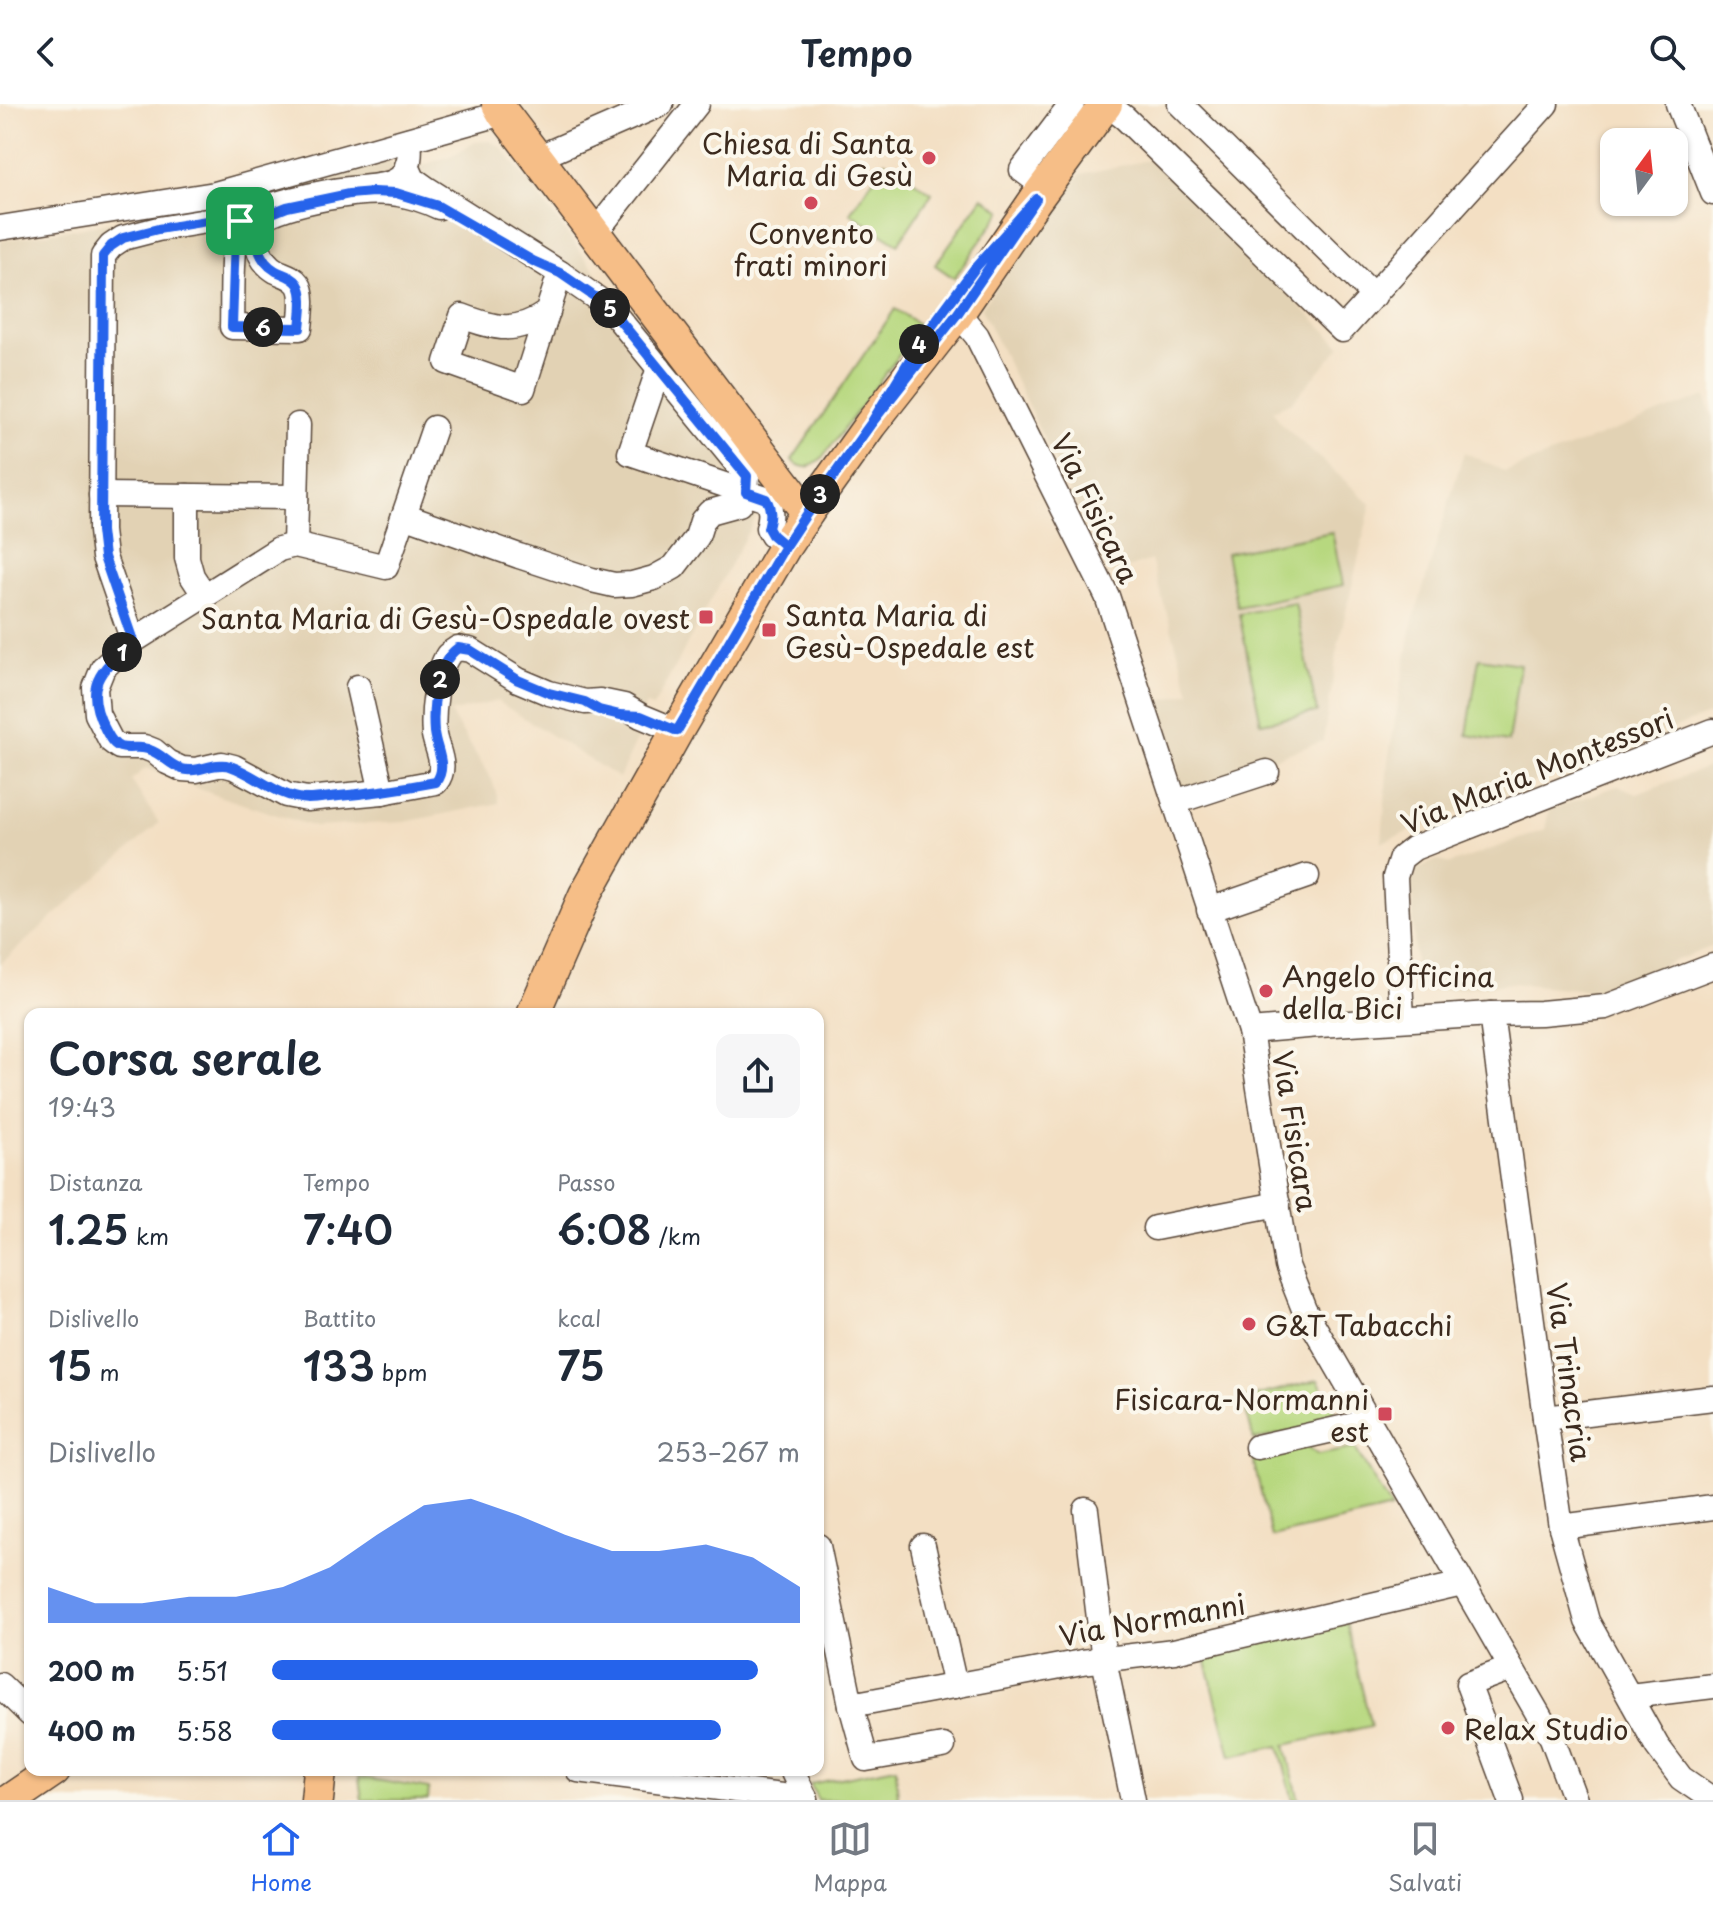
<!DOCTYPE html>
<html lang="it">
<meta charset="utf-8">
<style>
:root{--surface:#fff;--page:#f6f6f7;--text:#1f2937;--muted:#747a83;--line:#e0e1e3;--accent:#2563eb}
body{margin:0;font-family:"Playpen Sans",sans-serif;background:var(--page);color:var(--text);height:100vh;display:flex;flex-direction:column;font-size:30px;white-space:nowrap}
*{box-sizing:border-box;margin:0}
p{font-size:26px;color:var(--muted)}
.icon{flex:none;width:44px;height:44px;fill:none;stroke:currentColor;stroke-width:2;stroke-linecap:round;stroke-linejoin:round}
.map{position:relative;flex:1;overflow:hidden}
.panel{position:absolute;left:24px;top:904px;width:800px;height:768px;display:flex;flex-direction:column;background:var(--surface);border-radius:16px;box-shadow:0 2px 6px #0004}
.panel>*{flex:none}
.needle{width:52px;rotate:15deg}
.buttons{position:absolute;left:1600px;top:24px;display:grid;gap:16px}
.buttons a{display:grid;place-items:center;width:88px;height:88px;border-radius:16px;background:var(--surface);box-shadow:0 2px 6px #0004;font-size:40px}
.pin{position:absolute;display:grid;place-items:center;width:68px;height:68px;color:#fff;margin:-34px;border-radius:16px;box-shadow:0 4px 12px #0006}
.km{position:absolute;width:40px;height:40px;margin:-20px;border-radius:50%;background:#222;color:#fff;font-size:22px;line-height:40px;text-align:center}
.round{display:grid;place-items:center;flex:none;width:84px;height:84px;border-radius:16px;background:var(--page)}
.overview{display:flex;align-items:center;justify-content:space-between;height:136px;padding:0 24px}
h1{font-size:44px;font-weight:600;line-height:60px}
.figures{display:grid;grid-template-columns:repeat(3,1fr);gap:12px;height:136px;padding:8px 24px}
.figures div{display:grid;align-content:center}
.figures b{font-size:40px;font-weight:600}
.figures small{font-size:22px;font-weight:400}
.figures p{font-size:22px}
.chart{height:224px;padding:16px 24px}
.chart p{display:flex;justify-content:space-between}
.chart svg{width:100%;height:144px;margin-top:8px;fill:var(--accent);opacity:.7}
ul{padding:0 24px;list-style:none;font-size:26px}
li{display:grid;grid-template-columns:128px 96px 1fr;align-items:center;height:60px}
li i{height:20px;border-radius:10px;background:var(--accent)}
header{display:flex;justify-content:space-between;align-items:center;height:104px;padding:0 24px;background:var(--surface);font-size:36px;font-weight:600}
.tabs{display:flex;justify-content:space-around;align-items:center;height:112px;border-top:2px solid var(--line);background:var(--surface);font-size:22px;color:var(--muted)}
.tabs a{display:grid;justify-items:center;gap:4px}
.tabs .current{color:var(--accent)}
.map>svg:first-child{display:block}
.built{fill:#e2d2b4}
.green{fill:#b7d87f;stroke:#79814e;stroke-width:2}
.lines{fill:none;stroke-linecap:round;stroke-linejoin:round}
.minor-casing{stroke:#574537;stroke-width:27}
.major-casing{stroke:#574537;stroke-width:35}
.minor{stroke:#fff;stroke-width:24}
.major{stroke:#f6be87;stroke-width:32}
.route-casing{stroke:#fff;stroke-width:16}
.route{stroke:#2563eb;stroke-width:10}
.poi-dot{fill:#d1495b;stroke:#fbf7ec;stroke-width:3}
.labels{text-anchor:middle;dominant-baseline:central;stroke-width:8;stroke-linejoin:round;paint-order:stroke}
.poi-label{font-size:28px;fill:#3b2a1e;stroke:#fbf7ec;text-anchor:start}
.street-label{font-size:28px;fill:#3b2a1e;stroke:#fbf7ec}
</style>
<header><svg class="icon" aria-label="back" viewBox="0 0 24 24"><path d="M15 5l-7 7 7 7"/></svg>Tempo<svg class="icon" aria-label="search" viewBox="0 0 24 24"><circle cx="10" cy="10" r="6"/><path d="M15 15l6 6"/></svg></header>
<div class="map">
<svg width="1713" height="1696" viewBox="0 0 1713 1696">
<rect width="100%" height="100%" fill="#fbf7ec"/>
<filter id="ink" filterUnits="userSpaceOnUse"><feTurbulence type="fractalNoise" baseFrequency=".0125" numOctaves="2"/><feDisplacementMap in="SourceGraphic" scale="16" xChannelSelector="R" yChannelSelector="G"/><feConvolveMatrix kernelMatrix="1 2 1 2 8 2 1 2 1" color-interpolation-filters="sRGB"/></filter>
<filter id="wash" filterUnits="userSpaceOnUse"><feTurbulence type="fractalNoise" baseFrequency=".006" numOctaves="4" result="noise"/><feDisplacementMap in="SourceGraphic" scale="32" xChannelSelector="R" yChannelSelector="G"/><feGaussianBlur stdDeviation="1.8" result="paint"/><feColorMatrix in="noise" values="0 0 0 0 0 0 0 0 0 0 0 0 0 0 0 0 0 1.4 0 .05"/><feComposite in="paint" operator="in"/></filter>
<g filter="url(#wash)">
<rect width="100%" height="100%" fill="#f3dfc3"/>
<g class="built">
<polygon points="490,37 501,43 673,269 769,389 653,603 646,601 636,622 642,625 619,674 497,597 450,609 492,676 499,699 404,718 315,723 215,691 146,664 131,676 159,719 0,860 0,137 218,101 388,56 393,61 419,63 460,48 475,38"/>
<polygon points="1153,55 1341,242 1292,298 1273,306 1281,320 1371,400 1339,537 1323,637 1181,687 1153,599 1190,588 1151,456 1109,470 981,204 1081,70"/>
<polygon points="1705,292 1713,314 1713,609 1382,738 1388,657 1412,521 1464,348 1505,368"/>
<polygon points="1713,661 1713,842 1598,887 1512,879 1416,889 1412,775 1417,766 1437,756 1450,760 1545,726 1549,706 1618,682 1637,690"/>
</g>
<g class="green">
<polygon points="885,57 932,89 898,140 850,109"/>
<polygon points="983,93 1002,107 954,174 935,161"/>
<path d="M895,205L921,222L823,353C812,363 804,368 792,356Z"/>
<polygon points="1332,428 1343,481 1237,503 1226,449"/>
<polygon points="1295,499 1317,608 1261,619 1239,510"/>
<polygon points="1479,554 1520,560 1508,638 1467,631"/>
<polygon points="1318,1276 1340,1316 1254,1336 1243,1295"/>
<polygon points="1305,1341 1318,1351 1355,1344 1391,1405 1272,1433 1252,1352"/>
<polygon points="1346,1518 1371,1622 1285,1641 1299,1696 1293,1696 1279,1642 1231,1652 1205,1554"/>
<polygon points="896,1663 898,1695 818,1696 810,1680"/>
<polygon points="359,1673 429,1685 428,1696 362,1696"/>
</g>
</g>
<g filter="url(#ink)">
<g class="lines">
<g class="minor-casing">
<g id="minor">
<polyline points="1107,0 1125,14 1342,226 1546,0"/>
<polyline points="1180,0 1374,192"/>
<polyline points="1678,0 1713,89"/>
<path d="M409,36C415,84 386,81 350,85C329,87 249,102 240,118C230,135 233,200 232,223L300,224C301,212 305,190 298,180C292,172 284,171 276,167C257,156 254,135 259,116C288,98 364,84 398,90C412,92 426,97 439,103"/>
<polyline points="537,54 661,0"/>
<path d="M407,62L413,75L427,85L560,169L608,202L747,372L746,388L739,400L710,408L702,417L697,433L674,463L654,474L632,480L614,481L592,476L519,452L404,411L386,463L295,441L279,445L133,537L103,564L95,584L97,610L111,637L119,643H144L154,647L167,658L182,665L196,666L222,660L234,663L286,691L307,695L382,688L436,678C448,663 437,647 434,631C432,610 436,569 448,551C451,548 455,546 458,544L470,546L518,576L549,589L585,598L600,597L624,602L641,612L677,627"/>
<polyline points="1045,83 1022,66 1072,0"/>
<polyline points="0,124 215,90 503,9"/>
<polyline points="594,130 697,0"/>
<path d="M548,208C516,230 496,225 462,212L447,258L523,285L560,169"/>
<polyline points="958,209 977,232 1107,492 1250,927 1287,1162 1304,1205 1552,1634 1575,1696"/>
<path d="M659,264L630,349L766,395C772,405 771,413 768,424L772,431L785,442"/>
<polyline points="101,391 296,393"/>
<polyline points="187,392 187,454 192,472 205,492"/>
<polyline points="404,411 434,324"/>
<polyline points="295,441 298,321"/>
<polyline points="133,537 104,453 101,427 103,152 111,142 123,134 158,125 225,114 240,117"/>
<polyline points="358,583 382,688"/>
<polyline points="1175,698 1267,668"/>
<polyline points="1209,806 1307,772"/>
<polyline points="1491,910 1541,909 1606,903 1713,862"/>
<polyline points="1402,915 1395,773 1401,754 1414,744 1713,627"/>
<polyline points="1250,927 1319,921 1491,910 1545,1314 1561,1423 1587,1517 1657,1642 1681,1674 1713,1696"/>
<polyline points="1155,1124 1278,1100"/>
<polyline points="1545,1314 1713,1294"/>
<polyline points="1257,1343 1368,1318"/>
<polyline points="1086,1406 1104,1556 1133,1696"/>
<polyline points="1561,1423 1713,1403"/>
<polyline points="818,1442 851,1601 866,1655 943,1642"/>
<polyline points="923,1442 955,1582"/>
<polyline points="0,1581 30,1610"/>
<polyline points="1630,1592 1713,1582"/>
<polyline points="851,1601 1082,1558 1174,1547 1462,1480"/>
<polyline points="578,1666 806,1695"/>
<polyline points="792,1666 806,1696"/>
<polyline points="1511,1696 1468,1580 1511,1564"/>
</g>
</g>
<g class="major-casing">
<g id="major">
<polyline points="498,0 503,9 807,409"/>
<polyline points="533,910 585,791 677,627 785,442 807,409 870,321 958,209 1036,95 1106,0"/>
<polyline points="10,1696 54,1666"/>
<polyline points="317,1696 320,1666"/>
</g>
</g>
<use href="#minor" class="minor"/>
<use href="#major" class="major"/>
</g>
</g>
<g class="lines" filter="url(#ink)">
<g class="route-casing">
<path id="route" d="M240,117L225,114L158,125L123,134L111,142L103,152L101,427L104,453L133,537C101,566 82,581 105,625C109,632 112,640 120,643C130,646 140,641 150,646C162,650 169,661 182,665C198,670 213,657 230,662C257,671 278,694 308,695C318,695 329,693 339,692C372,689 404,684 436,678C448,662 436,646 434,628C432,603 436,559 458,544L470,546L518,576L549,589L585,598L599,606L620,611L641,612L677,627L785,442L807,409L870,321L958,209L1036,95L975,164L921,237L870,321L807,409L785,442L772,431L768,424C771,413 772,405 766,395L746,388L747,372L608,202L560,169L533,157L438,102L396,89L373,88L349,90L287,103L267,111L259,116C254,135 257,156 276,167C284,171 292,172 298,180C305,190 301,212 300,224L232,223L235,131L240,117"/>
</g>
<use href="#route" class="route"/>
</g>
<g class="poi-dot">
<circle cx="929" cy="54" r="8"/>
<circle cx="811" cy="99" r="8"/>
<rect x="698" y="505" width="16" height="16" rx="4"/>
<rect x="761" y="518" width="16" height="16" rx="4"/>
<circle cx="1266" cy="887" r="8"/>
<circle cx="1249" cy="1220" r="8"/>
<rect x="1377" y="1302" width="16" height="16" rx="4"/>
<circle cx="1448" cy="1624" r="8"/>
</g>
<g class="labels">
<g class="poi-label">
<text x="913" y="38" text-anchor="end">Chiesa di Santa<tspan x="913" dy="32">Maria di Gesù</tspan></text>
<text x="811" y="128" text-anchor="middle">Convento<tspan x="811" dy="32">frati minori</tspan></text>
<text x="785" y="510">Santa Maria di<tspan x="785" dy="32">Gesù-Ospedale est</tspan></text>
<text x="690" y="513" text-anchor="end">Santa Maria di Gesù-Ospedale ovest</text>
<text x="1282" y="871">Angelo Officina<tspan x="1282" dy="32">della Bici</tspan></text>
<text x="1265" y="1220">G&amp;T Tabacchi</text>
<text x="1369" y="1294" text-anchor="end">Fisicara-Normanni<tspan x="1369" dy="32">est</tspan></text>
<text x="1464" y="1624">Relax Studio</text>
</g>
<g class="street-label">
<text transform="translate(1096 404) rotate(64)">Via Fisicara</text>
<text transform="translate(1537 666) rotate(-22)">Via Maria Montessori</text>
<text transform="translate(1296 1027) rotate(81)">Via Fisicara</text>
<text transform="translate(1570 1268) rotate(82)">Via Trinacria</text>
<text transform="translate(1152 1515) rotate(-10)">Via Normanni</text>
</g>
</g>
</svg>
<div class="buttons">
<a><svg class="needle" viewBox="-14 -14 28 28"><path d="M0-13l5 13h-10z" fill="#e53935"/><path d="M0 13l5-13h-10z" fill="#747a83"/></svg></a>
</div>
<div class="pin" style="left:240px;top:117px;background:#1e9e55"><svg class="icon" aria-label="arrive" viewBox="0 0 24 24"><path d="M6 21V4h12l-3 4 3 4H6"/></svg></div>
<b class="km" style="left:122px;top:548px">1</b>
<b class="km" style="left:440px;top:575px">2</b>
<b class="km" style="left:820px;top:390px">3</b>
<b class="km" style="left:919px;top:240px">4</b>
<b class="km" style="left:610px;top:204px">5</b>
<b class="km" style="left:263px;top:223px">6</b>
<section class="panel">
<div class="overview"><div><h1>Corsa serale</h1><p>19:43</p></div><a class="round"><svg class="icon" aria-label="share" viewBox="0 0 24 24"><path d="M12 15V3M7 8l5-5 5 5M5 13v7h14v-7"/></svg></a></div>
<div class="figures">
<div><p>Distanza</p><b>1.25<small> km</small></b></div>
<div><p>Tempo</p><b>7:40</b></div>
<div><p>Passo</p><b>6:08<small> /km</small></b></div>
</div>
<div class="figures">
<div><p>Dislivello</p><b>15<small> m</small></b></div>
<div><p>Battito</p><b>133<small> bpm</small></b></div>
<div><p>kcal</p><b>75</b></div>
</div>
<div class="chart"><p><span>Dislivello</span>253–267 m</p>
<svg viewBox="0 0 160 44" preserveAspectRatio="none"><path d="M0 44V33L10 38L20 38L30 36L40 36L50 33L60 27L70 17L80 8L90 6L100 11L110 17L120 22L130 22L140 20L150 24L160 33V44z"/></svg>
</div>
<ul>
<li><b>200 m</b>5:51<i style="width:92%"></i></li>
<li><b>400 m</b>5:58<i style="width:85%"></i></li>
</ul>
</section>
</div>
<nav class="tabs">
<a class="current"><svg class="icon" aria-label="home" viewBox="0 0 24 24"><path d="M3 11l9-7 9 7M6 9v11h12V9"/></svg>Home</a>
<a><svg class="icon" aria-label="map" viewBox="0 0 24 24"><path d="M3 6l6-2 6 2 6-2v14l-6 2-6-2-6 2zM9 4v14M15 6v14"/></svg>Mappa</a>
<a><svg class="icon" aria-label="saved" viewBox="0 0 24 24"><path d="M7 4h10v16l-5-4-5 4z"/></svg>Salvati</a>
</nav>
